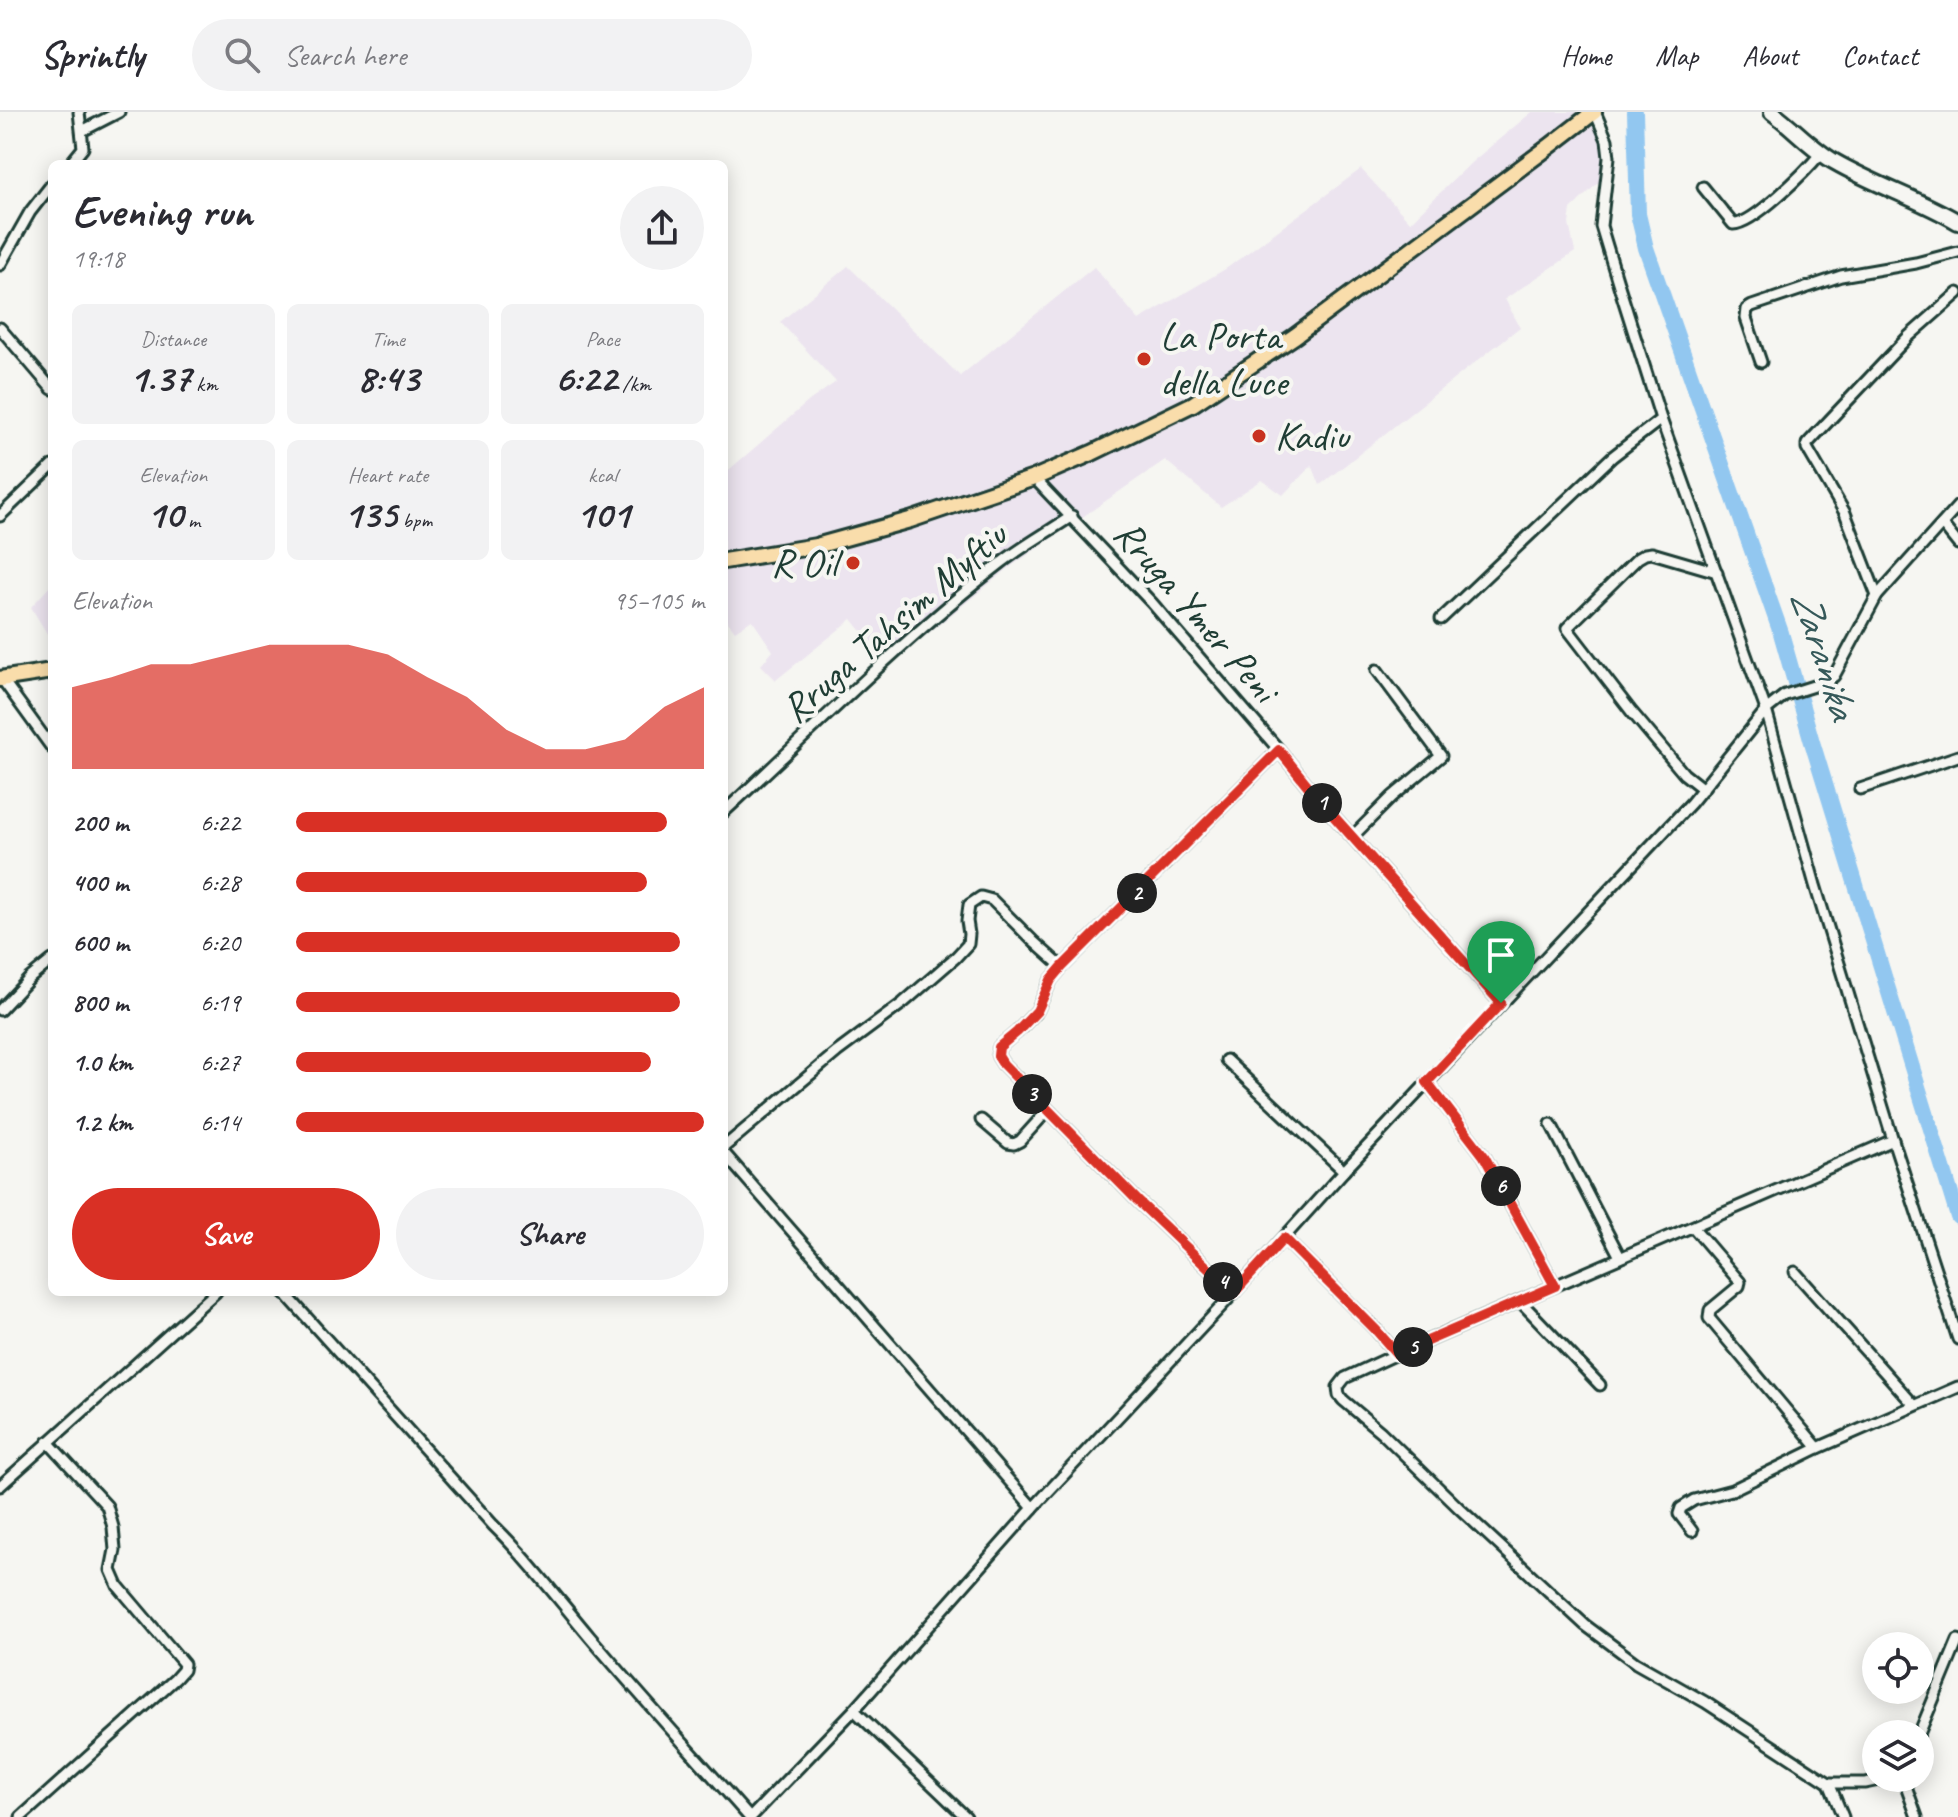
<!DOCTYPE html>
<meta charset="utf-8">
<style>
:root{--surface:#fff;--page:#f2f2f3;--text:#2b2b33;--muted:#7c7c81;--line:#e1e1e2;--accent:#d93025}
body{margin:0;font-family:Caveat,sans-serif;background:var(--page);color:var(--text);height:100vh;display:flex;flex-direction:column;font-size:30px;white-space:nowrap}
*{box-sizing:border-box;margin:0}
p{font-size:26px;color:var(--muted)}
.icon{flex:none;width:44px;height:44px;fill:none;stroke:currentColor;stroke-width:2;stroke-linecap:round;stroke-linejoin:round}
.map{position:relative;flex:1;overflow:hidden}
.side{position:absolute;left:48px;top:48px;width:680px;height:1136px;display:flex;flex-direction:column;background:var(--surface);border-radius:12px;box-shadow:0 4px 20px #0003}
.side>*{flex:none}
.fabs{position:absolute;left:1862px;top:1520px;display:grid;gap:16px}
.fabs a{display:grid;place-items:center;width:72px;height:72px;border-radius:50%;background:var(--surface);box-shadow:0 4px 20px #0003;font-size:40px}
.pin{position:absolute;display:grid;place-items:center;width:68px;height:68px;color:#fff;margin:-82px -34px;border-radius:50% 50% 50% 0;rotate:-45deg;box-shadow:0 0 8px #0007}
.pin .icon{rotate:45deg}
.km{position:absolute;width:40px;height:40px;margin:-20px;border-radius:50%;background:#222;color:#fff;font-size:22px;line-height:40px;text-align:center}
.round{display:grid;place-items:center;flex:none;width:84px;height:84px;border-radius:42px;background:var(--page)}
.headline{display:flex;align-items:center;justify-content:space-between;height:136px;padding:0 24px}
h1{font-size:44px;font-weight:700;line-height:60px}
.metrics{display:grid;grid-template-columns:repeat(3,1fr);gap:12px;height:136px;padding:8px 24px}
.metrics div{display:grid;align-content:center;border-radius:12px;background:var(--page);text-align:center}
.metrics b{font-size:40px;font-weight:700}
.metrics small{font-size:22px;font-weight:400}
.metrics p{font-size:22px}
.chart{height:224px;padding:16px 24px}
.chart p{display:flex;justify-content:space-between}
.chart svg{width:100%;height:144px;margin-top:8px;fill:var(--accent);opacity:.7}
.action{display:flex;gap:16px;margin-top:auto;padding:16px 24px}
.action a{flex:1;height:92px;border-radius:48px;background:var(--accent);color:#fff;font-size:32px;font-weight:700;line-height:92px;text-align:center}
.action a+a{background:var(--page);color:var(--text)}
ul{padding:0 24px;list-style:none;font-size:26px}
li{display:grid;grid-template-columns:128px 96px 1fr;align-items:center;height:60px}
li i{height:20px;border-radius:10px;background:var(--accent)}
header{display:flex;align-items:center;gap:48px;box-sizing:border-box;height:112px;padding:0 40px;background:var(--surface);border-bottom:2px solid var(--line)}
header strong{font-size:38px}
nav{display:flex;gap:44px;margin-inline-start:auto;font-size:28px}
.search{width:560px;height:72px;background:var(--page);display:flex;align-items:center;gap:20px;box-sizing:border-box;padding:0 28px;border-radius:44px;color:var(--muted);font-size:30px}
.map>svg:first-child{display:block}
.built{fill:#ece4ef}
.lines{fill:none;stroke-linecap:round;stroke-linejoin:round}
.river{stroke:#92c7f0;stroke-width:16}
.street-casing{stroke:#1f3d34;stroke-width:15}
.secondary-casing{stroke:#1f3d34;stroke-width:20}
.primary-casing{stroke:#1f3d34;stroke-width:20}
.street{stroke:#f6f6f2;stroke-width:9}
.secondary{stroke:#f6f6f2;stroke-width:14}
.primary{stroke:#f9ddab;stroke-width:14}
.route-casing{stroke:#fff;stroke-width:16}
.route{stroke:#d93025;stroke-width:10}
.poi-dot{fill:#c8321e;stroke:#f6f6f2;stroke-width:3}
.labels{text-anchor:middle;dominant-baseline:central;stroke-width:8;stroke-linejoin:round;paint-order:stroke}
.poi-label{font-size:40px;fill:#1f3d34;stroke:#f6f6f2;text-anchor:start}
.street-label{font-size:40px;fill:#1f3d34;stroke:#f6f6f2}
.water-label{font-size:42px;font-style:italic;fill:#36595a;stroke:#f6f6f2}
</style>
<header>
<strong>Sprintly</strong>
<div class="search"><svg class="icon" aria-label="search" viewBox="0 0 24 24"><circle cx="10" cy="10" r="6"/><path d="M15 15l6 6"/></svg>Search here</div>
<nav><a>Home</a><a>Map</a><a>About</a><a>Contact</a></nav>
</header>
<div class="map">
<svg width="1958" height="1705" viewBox="0 0 1958 1705">
<rect width="100%" height="100%" fill="#f6f6f2"/>
<filter id="ink" filterUnits="userSpaceOnUse"><feTurbulence type="fractalNoise" baseFrequency=".0125" numOctaves="2"/><feDisplacementMap in="SourceGraphic" scale="16" xChannelSelector="R" yChannelSelector="G"/><feConvolveMatrix kernelMatrix="1 2 1 2 8 2 1 2 1" color-interpolation-filters="sRGB"/></filter>
<g filter="url(#ink)">
<g class="built">
<polygon points="1532,0 1592,0 1603,27 1604,65 1571,97 1569,112 1575,140 1505,187 1520,215 1320,373 1312,353 1283,383 1262,368 1221,395 1165,348 1010,455 889,553 852,507 776,568 761,553 773,539 752,508 735,519 724,505 724,362 809,289 836,270 780,210 848,154 960,264 1094,155 1139,208 1227,156 1361,57 1410,110 1473,49"/>
<polygon points="52,472 52,530 31,495"/>
</g>
<g class="lines">
<polyline class="river" points="1635,0 1638,102 1646,136 1781,521 1812,630 1958,1105"/>
<g class="street-casing">
<g id="street">
<polyline points="1595,0 1607,28 1609,45 1601,114 1620,177 1661,307 1766,598 1815,773 1893,1028 1958,1227"/>
<polyline points="82,19 119,0"/>
<polyline points="70,52 83,36 79,0"/>
<path d="M1703,75L1733,112C1753,113 1807,58 1821,41"/>
<polyline points="0,153 30,100 52,72"/>
<polyline points="0,216 52,277"/>
<polyline points="1761,250 1746,206 1747,197 1752,194 1841,164 1916,151 1958,140"/>
<polyline points="1034,366 1152,491 1279,638 1321,690 1501,891"/>
<polyline points="0,404 52,354"/>
<polyline points="1942,412 1958,432"/>
<polyline points="1877,484 1845,401 1807,336 1807,332 1908,225 1958,181"/>
<polyline points="1441,507 1612,345 1661,307"/>
<polyline points="2,567 52,636"/>
<polyline points="1703,677 1684,662 1631,599 1567,516 1638,446 1645,442 1652,441 1717,460"/>
<polyline points="1860,677 1958,644"/>
<path d="M724,700C815,616 903,527 1001,451C1023,434 1048,420 1072,404"/>
<polyline points="1353,724 1392,685 1441,644 1377,558"/>
<polyline points="0,898 30,866 52,848"/>
<polyline points="1226,948 1344,1059"/>
<polyline points="1427,970 1484,1044 1555,1174"/>
<polyline points="981,1008 1008,1031 1014,1032 1020,1029 1048,998"/>
<polyline points="1551,1012 1620,1145"/>
<polyline points="724,1035 837,940 903,891 956,845 968,832 969,822 967,809 969,793 981,785 992,788 1033,829 1062,855"/>
<polyline points="724,1041 1033,1396"/>
<polyline points="1693,1115 1740,1170 1739,1174 1710,1198 1709,1206 1818,1336"/>
<polyline points="1284,1126 1376,1218 1397,1242"/>
<polyline points="1795,1160 1914,1293"/>
<path d="M284,1180L493,1413C528,1447 558,1487 590,1525C642,1586 696,1645 749,1705"/>
<polyline points="1234,1181 1138,1089 1003,952 998,944 999,935 1017,920 1037,899 1051,868 1062,855 1279,638"/>
<polyline points="1520,1189 1600,1273"/>
<polyline points="0,1374 216,1180"/>
<polyline points="1692,1419 1679,1402 1681,1396 1694,1388 1732,1378 1818,1336 1958,1275"/>
<polyline points="854,1598 966,1705"/>
<polyline points="1919,1622 1958,1528"/>
<polyline points="1889,1666 1865,1671 1829,1671 1705,1590 1636,1551 1585,1513 1459,1396 1381,1320 1343,1288 1339,1283 1338,1275 1345,1266 1397,1242 1893,1028"/>
<polyline points="1903,1666 1917,1705"/>
<polyline points="1829,1671 1843,1705"/>
<polyline points="21,1705 175,1567 183,1558 184,1552 118,1474 111,1458 115,1438 113,1415 107,1394 48,1330"/>
<polyline points="751,1705 854,1598 1033,1396 1234,1181 1344,1059 1691,691 1766,598 1785,583 1826,570 1834,564 1877,484 1958,394"/>
</g>
</g>
<g class="secondary-casing">
<path id="secondary" d="M1772,0C1794,16 1812,37 1835,50C1875,73 1919,87 1958,110"/>
</g>
<g class="primary-casing">
<g id="primary">
<polyline points="724,449 816,434 910,408 1034,366 1092,341 1193,292 1295,224 1550,34 1594,0"/>
<polyline points="0,567 52,559"/>
</g>
</g>
<use href="#street" class="street"/>
<use href="#secondary" class="secondary"/>
<use href="#primary" class="primary"/>
</g>
</g>
<g class="lines" filter="url(#ink)">
<g class="route-casing">
<polygon id="route" points="1279,638 1321,690 1501,891 1427,970 1484,1044 1555,1174 1397,1242 1376,1218 1284,1126 1234,1181 1138,1089 1003,952 998,944 999,935 1017,920 1037,899 1051,868 1062,855"/>
</g>
<use href="#route" class="route"/>
</g>
<g class="poi-dot">
<circle cx="1144" cy="247" r="8"/>
<circle cx="1259" cy="324" r="8"/>
<circle cx="853" cy="451" r="8"/>
</g>
<g class="labels">
<g class="poi-label">
<text x="1160" y="224">La Porta<tspan x="1160" dy="46">della Luce</tspan></text>
<text x="1275" y="324">Kadiu</text>
<text x="837" y="451" text-anchor="end">R Oil</text>
</g>
<g class="street-label">
<text transform="translate(1196 499) rotate(49)">Rruga Ymer Peni</text>
<text transform="translate(894 510) rotate(-41)">Rruga Tahsim Myftiu</text>
</g>
<g class="water-label">
<text transform="translate(1824 542) rotate(72)">Zaranika</text>
</g>
</g>
</svg>
<div class="fabs">
<a><svg class="icon" aria-label="locate" viewBox="0 0 24 24"><circle cx="12" cy="12" r="6"/><path d="M12 2v4M12 18v4M2 12h4M18 12h4"/></svg></a>
<a><svg class="icon" aria-label="layers" viewBox="0 0 24 24"><path d="M12 4l9 5-9 5-9-5zM3 14l9 5 9-5"/></svg></a>
</div>
<div class="pin" style="left:1501px;top:891px;background:#1e9e55"><svg class="icon" aria-label="arrive" viewBox="0 0 24 24"><path d="M6 21V4h12l-3 4 3 4H6"/></svg></div>
<b class="km" style="left:1322px;top:691px">1</b>
<b class="km" style="left:1137px;top:781px">2</b>
<b class="km" style="left:1032px;top:982px">3</b>
<b class="km" style="left:1223px;top:1170px">4</b>
<b class="km" style="left:1413px;top:1235px">5</b>
<b class="km" style="left:1501px;top:1074px">6</b>
<section class="side">
<div class="headline"><div><h1>Evening run</h1><p>19:18</p></div><a class="round"><svg class="icon" aria-label="share" viewBox="0 0 24 24"><path d="M12 15V3M7 8l5-5 5 5M5 13v7h14v-7"/></svg></a></div>
<div class="metrics">
<div><p>Distance</p><b>1.37<small> km</small></b></div>
<div><p>Time</p><b>8:43</b></div>
<div><p>Pace</p><b>6:22<small> /km</small></b></div>
</div>
<div class="metrics">
<div><p>Elevation</p><b>10<small> m</small></b></div>
<div><p>Heart rate</p><b>135<small> bpm</small></b></div>
<div><p>kcal</p><b>101</b></div>
</div>
<div class="chart"><p><span>Elevation</span>95–105 m</p>
<svg viewBox="0 0 160 44" preserveAspectRatio="none"><path d="M0 44V19L10 16L20 12L30 12L40 9L50 6L60 6L70 6L80 9L90 16L100 22L110 32L120 38L130 38L140 35L150 25L160 19V44z"/></svg>
</div>
<ul>
<li><b>200 m</b>6:22<i style="width:91%"></i></li>
<li><b>400 m</b>6:28<i style="width:86%"></i></li>
<li><b>600 m</b>6:20<i style="width:94%"></i></li>
<li><b>800 m</b>6:19<i style="width:94%"></i></li>
<li><b>1.0 km</b>6:27<i style="width:87%"></i></li>
<li><b>1.2 km</b>6:14<i style="width:100%"></i></li>
</ul>
<div class="action"><a>Save</a><a>Share</a></div>
</section>
</div>
